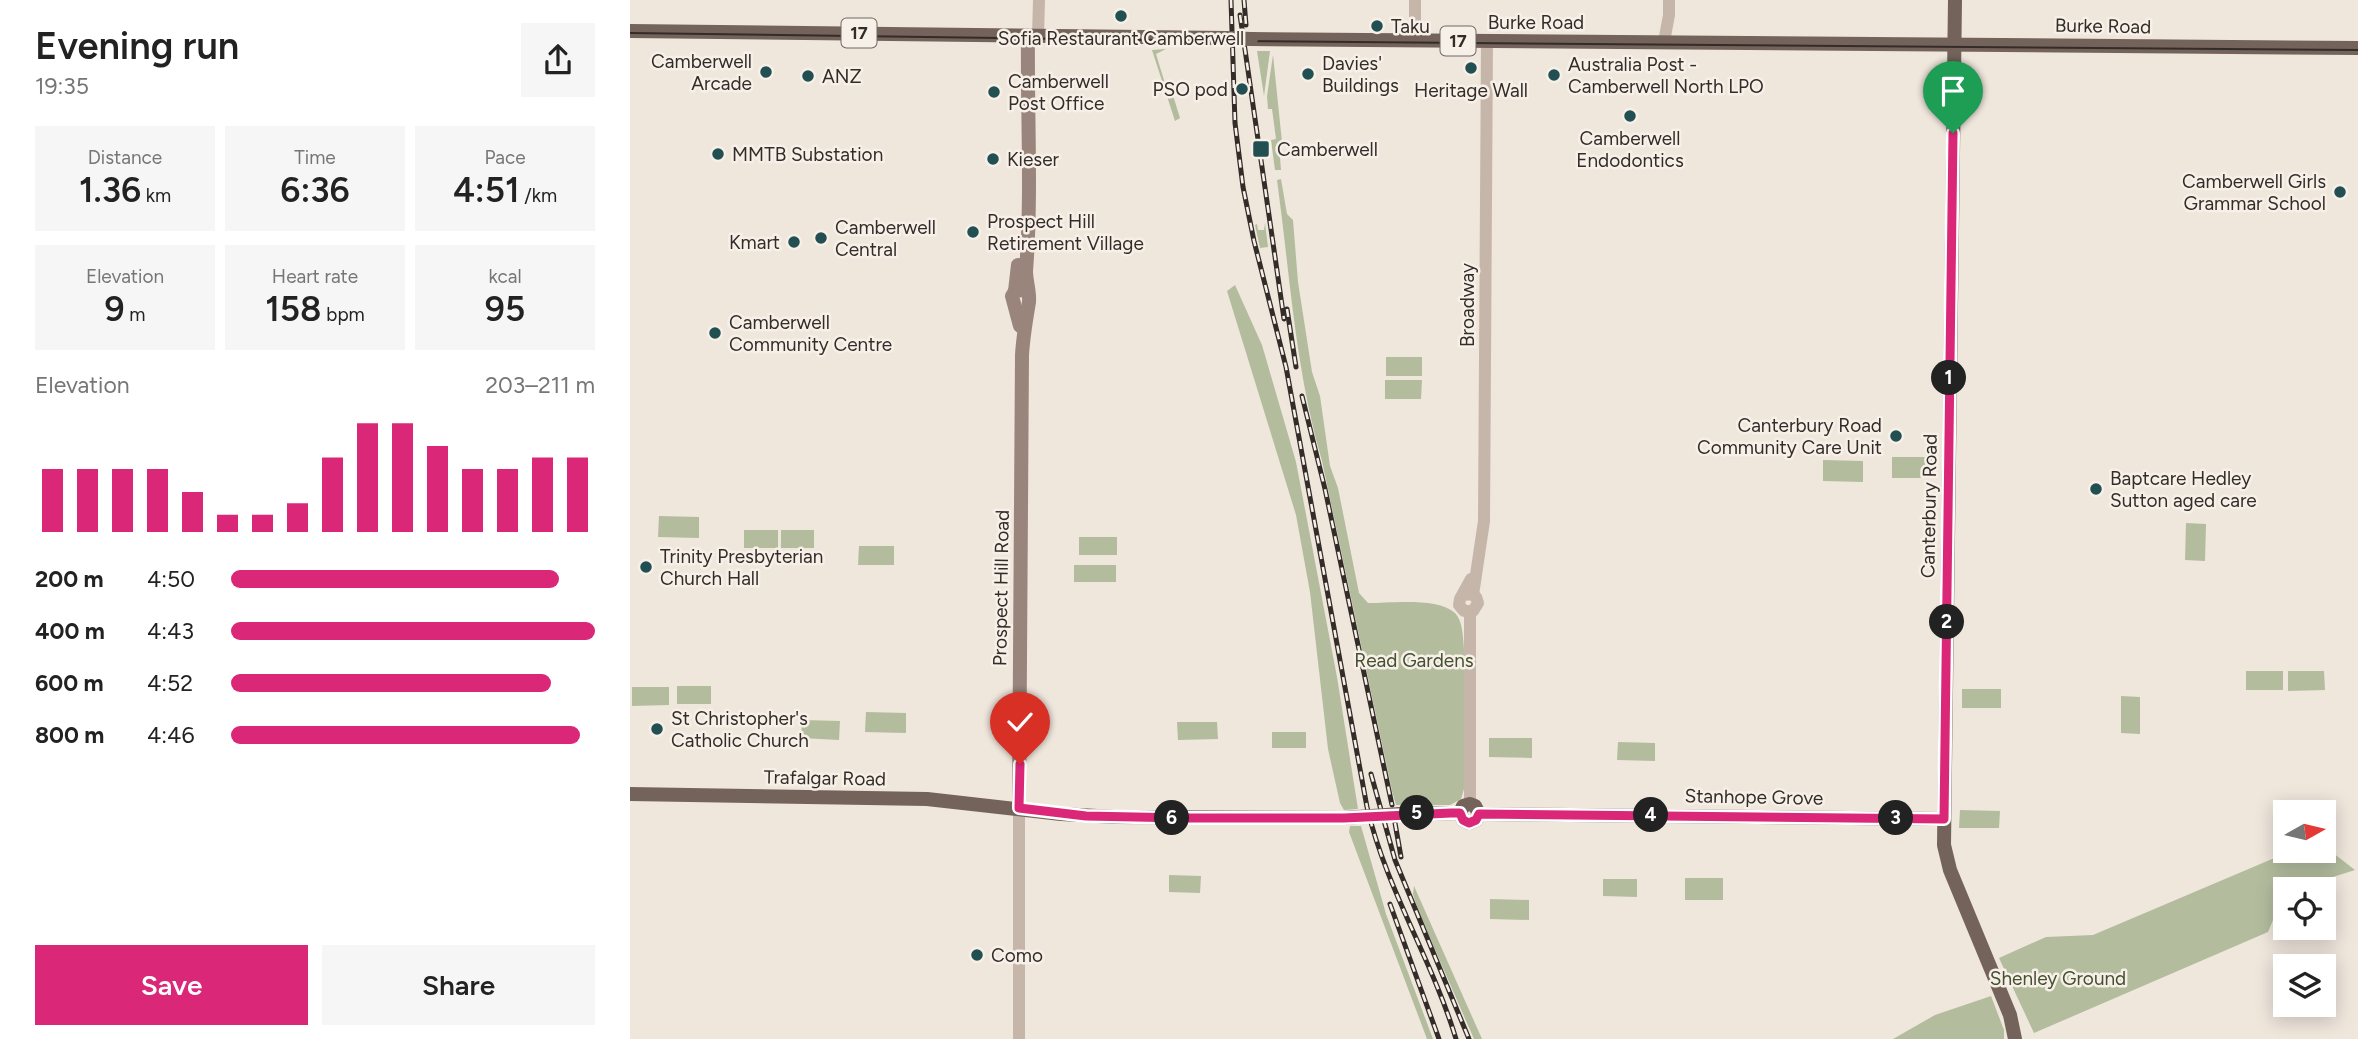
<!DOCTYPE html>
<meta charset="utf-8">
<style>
:root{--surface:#fff;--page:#f6f6f6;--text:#222;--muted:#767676;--accent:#db2777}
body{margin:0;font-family:Figtree,sans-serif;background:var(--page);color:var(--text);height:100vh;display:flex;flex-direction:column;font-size:26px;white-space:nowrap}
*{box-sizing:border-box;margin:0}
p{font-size:23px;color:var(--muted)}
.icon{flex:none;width:38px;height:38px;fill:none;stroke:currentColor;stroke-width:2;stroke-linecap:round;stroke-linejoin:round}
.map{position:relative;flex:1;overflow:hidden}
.details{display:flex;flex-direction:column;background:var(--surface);width:630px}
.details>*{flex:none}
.needle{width:46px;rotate:82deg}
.controls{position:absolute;left:1643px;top:800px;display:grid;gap:14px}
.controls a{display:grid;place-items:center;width:63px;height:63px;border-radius:0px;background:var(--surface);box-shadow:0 4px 18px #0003;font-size:35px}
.pin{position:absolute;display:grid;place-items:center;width:60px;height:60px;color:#fff;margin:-72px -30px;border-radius:50% 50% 50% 0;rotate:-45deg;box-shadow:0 0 7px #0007}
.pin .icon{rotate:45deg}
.km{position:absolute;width:35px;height:35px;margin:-18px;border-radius:50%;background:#222;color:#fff;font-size:19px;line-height:35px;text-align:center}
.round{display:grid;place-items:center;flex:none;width:74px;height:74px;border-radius:0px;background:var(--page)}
.summary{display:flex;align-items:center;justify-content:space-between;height:119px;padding:0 35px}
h1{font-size:38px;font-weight:600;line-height:52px}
.stats{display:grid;grid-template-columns:repeat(3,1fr);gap:10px;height:119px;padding:7px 35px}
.stats div{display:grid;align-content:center;border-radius:0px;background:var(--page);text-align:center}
.stats b{font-size:35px;font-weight:600}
.stats small{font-size:19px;font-weight:400}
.stats p{font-size:19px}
.chart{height:196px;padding:14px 35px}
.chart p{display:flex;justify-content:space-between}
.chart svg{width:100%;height:126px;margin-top:7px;stroke:var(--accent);stroke-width:6}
.primary-button{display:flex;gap:14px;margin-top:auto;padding:14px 35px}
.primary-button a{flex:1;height:80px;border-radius:0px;background:var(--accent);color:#fff;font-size:28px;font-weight:600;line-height:80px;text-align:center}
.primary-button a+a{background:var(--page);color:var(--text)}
ul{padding:0 35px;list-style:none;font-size:23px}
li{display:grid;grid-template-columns:112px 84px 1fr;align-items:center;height:52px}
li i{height:18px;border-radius:9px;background:var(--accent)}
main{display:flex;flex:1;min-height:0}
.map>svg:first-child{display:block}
.green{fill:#b3bd9e}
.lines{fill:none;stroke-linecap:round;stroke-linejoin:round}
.tertiary{stroke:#c6b6aa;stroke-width:12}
.secondary{stroke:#99857b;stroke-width:14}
.primary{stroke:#74635b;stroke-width:14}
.tram{stroke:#342c28;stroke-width:2}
.rail-casing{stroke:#342c28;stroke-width:5}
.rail{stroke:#f7f0e8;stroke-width:2.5;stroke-dasharray:8;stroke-linecap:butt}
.primary-bridge{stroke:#74635b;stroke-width:14}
.route-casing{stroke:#fff;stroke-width:14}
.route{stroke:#db2777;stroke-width:9}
.poi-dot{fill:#224f51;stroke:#f7f0e8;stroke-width:2.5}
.labels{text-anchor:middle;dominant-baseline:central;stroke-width:5;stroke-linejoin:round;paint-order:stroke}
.shield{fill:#f7f0e8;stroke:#6e6762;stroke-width:2}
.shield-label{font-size:18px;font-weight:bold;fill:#342c28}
.street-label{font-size:19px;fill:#342c28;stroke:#f7f0e8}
.poi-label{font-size:19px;fill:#342c28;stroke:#f7f0e8;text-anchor:start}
.park-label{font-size:19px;fill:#44502f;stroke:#f7f0e8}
</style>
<main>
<section class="details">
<div class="summary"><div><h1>Evening run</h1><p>19:35</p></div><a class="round"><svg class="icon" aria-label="share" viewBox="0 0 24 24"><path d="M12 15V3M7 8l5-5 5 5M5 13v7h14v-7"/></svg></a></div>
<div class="stats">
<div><p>Distance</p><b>1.36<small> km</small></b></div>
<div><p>Time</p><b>6:36</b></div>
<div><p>Pace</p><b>4:51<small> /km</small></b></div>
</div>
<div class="stats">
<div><p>Elevation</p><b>9<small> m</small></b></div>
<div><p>Heart rate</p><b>158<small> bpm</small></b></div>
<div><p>kcal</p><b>95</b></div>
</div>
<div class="chart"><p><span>Elevation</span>203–211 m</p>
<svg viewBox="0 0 160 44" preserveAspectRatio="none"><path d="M5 44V22M15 44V22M25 44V22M35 44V22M45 44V30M55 44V38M65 44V38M75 44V34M85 44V18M95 44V6M105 44V6M115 44V14M125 44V22M135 44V22M145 44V18M155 44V18"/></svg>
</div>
<ul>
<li><b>200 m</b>4:50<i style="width:90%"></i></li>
<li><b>400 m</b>4:43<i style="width:100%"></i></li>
<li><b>600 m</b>4:52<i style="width:88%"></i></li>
<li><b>800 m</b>4:46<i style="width:96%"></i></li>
</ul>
<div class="primary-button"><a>Save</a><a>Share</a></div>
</section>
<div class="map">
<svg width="1728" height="1039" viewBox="0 0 1728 1039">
<rect width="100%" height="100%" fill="#efe6dc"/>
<g class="green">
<polygon points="536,49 526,54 537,90 541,89 550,118 545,121 522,50"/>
<polygon points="627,51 640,51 634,96"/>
<polygon points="643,55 652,142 649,146 651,170 645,170 641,140 646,139 642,109 638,109 637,96"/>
<path d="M651,179L657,214L663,220L668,282L682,372L690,396L700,466L708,488L729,593L738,603C761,603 808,597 825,613C833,621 833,638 834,649V789L831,799L820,805H766L762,791L692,461C665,369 660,274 647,180Z"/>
<polygon points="635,223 638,247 630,248 625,225 627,224 628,230 634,230"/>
<polygon points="605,285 632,345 666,462 707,677 728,809 714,810 710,803 698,749 680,592 666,515 597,291"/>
<rect x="756" y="357" width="36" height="19"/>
<polygon points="755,380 792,380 791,399 755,399"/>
<rect x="1262" y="457" width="40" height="21"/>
<polygon points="1193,460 1233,461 1233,482 1193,481"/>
<polygon points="29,516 69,517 69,538 28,537"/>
<polygon points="1556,523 1576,524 1575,561 1555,560"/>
<rect x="114" y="530" width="34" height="18"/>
<rect x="151" y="530" width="33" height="18"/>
<rect x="449" y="537" width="38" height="18"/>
<polygon points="229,546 264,546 264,565 228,565"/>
<rect x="444" y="565" width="42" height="17"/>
<rect x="1616" y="671" width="37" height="19"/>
<polygon points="1658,671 1694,671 1695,690 1658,691"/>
<rect x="47" y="686" width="34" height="18"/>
<polygon points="2,687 39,687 39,705 2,706"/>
<rect x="1332" y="689" width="39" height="19"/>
<polygon points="1491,696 1510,697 1510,734 1491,733"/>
<polygon points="236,712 276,713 276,733 235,732"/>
<polygon points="172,720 210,721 209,740 171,738"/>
<polygon points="547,722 587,722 588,739 548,740"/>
<rect x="642" y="732" width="34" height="16"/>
<polygon points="859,738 902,738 902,758 859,757"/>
<polygon points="988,742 1025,743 1025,761 987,760"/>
<polygon points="1330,810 1370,811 1369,828 1329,828"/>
<polygon points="720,826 731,826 756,914 803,1039 797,1039 719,832"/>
<polygon points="1694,846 1725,870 1665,889 1656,889 1638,932 1404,1033 1369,958 1416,937 1463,935 1661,851 1694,850"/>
<polygon points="539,875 571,876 570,893 539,892"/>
<rect x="1055" y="878" width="38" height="22"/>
<polygon points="973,879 1007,879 1007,897 973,896"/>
<polygon points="784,886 852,1039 844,1039 789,913 783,894"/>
<polygon points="860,899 899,900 899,920 860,919"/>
<polygon points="1361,996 1374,1030 1374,1039 1263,1039 1305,1015"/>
</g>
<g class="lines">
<g class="tertiary">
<polyline points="785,0 785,40"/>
<polyline points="408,36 409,0"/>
<polyline points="1034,42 1039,15 1039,0"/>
<polyline points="834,595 840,594 846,597 848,603 843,611 834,611 829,605 830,599 841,579"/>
<polyline points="843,595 854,521 857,41"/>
<polyline points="840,804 840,612"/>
<polyline points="389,1039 389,808"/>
</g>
<g class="secondary">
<polyline points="385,291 388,265"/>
<polyline points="390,326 382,296 385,291 393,290"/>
<path d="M389,808L392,355C393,337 396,320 399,302C400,292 396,281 396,271C402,192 397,114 398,36"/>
</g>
<g class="primary">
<polyline points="1325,0 1314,845 1320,870 1380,1015 1385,1039"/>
<polyline points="0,31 595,38"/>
<polyline points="621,39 1728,48"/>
<polyline points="0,794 297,799 431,814 485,817 714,818"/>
<polyline points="830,813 833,806 840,804 845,806 849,814"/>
<polyline points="830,813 833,820 839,823 846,820 849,814"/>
<polyline points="770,814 830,813"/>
<polyline points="849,814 1314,819"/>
</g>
<polyline class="tram" points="0,33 595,41 1728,50"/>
<g class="rail-casing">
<g id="rail">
<path d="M601,0L605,123L613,187L624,241L656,367L737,807C756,889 802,959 826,1039"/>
<polyline points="614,0 616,25"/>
<polyline points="610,15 654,319"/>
<polyline points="657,309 666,367"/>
<polyline points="672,396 695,489 762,805"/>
<polyline points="741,774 765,860 839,1039"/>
<polyline points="765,823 771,857"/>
<polyline points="760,904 809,1039"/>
</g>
</g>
<use href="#rail" class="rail"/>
<g class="primary-bridge">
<polyline points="595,38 621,39"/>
<polyline points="714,818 770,814"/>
</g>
</g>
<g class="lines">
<g class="route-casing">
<polyline id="route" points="390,764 389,808 456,816 554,818 714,818 821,813 830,813 833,820 839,823 846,820 849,814 1314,819 1323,133"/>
</g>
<use href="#route" class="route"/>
</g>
<g class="poi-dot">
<circle cx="491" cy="16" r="7"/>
<circle cx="747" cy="26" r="7"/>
<circle cx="841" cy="68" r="7"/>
<circle cx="136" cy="72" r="7"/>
<circle cx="678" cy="74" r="7"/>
<circle cx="924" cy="75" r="7"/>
<circle cx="178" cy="76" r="7"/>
<circle cx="612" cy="89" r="7"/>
<circle cx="364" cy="92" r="7"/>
<circle cx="1000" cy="116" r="7"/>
<rect x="622" y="140" width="18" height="18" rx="3.5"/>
<circle cx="88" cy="154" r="7"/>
<circle cx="363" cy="159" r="7"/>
<circle cx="1710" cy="192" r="7"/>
<circle cx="343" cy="232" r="7"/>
<circle cx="191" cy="238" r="7"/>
<circle cx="164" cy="242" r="7"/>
<circle cx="85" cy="333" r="7"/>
<circle cx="1266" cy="436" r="7"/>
<circle cx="1466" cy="489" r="7"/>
<circle cx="16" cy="567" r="7"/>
<circle cx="27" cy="729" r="7"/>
<circle cx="347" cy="955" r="7"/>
</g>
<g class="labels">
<g class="shield">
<rect x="211.5" y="18.5" width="35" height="29" rx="5"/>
<rect x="810.5" y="26.5" width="35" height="29" rx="5"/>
</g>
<g class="shield-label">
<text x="229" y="33">17</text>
<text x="828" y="41">17</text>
</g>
<g class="street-label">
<text x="906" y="22">Burke Road</text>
<text transform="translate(1473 26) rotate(1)">Burke Road</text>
<text transform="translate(837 305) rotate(-90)">Broadway</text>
<text transform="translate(1299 506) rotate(-89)">Canterbury Road</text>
<text transform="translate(371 588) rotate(-89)">Prospect Hill Road</text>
<text transform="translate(195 778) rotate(1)">Trafalgar Road</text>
<text transform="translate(1124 797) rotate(1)">Stanhope Grove</text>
</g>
<g class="poi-label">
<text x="761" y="26">Taku</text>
<text x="491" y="38" text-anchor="middle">Sofia Restaurant Camberwell</text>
<text x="122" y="61" text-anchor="end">Camberwell<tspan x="122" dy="22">Arcade</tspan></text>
<text x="692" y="63">Davies'<tspan x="692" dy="22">Buildings</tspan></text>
<text x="938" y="64">Australia Post -<tspan x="938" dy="22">Camberwell North LPO</tspan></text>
<text x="192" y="76">ANZ</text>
<text x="378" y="81">Camberwell<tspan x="378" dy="22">Post Office</tspan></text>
<text x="598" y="89" text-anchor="end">PSO pod</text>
<text x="841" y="90" text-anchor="middle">Heritage Wall</text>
<text x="1000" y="138" text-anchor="middle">Camberwell<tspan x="1000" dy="22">Endodontics</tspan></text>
<text x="647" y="149">Camberwell</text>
<text x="102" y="154">MMTB Substation</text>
<text x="377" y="159">Kieser</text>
<text x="1696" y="181" text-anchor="end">Camberwell Girls<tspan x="1696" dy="22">Grammar School</tspan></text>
<text x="357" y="221">Prospect Hill<tspan x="357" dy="22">Retirement Village</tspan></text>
<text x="205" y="227">Camberwell<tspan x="205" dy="22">Central</tspan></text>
<text x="150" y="242" text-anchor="end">Kmart</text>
<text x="99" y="322">Camberwell<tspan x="99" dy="22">Community Centre</tspan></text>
<text x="1252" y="425" text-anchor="end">Canterbury Road<tspan x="1252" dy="22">Community Care Unit</tspan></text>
<text x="1480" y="478">Baptcare Hedley<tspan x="1480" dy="22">Sutton aged care</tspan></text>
<text x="30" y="556">Trinity Presbyterian<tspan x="30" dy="22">Church Hall</tspan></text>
<text x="41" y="718">St Christopher's<tspan x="41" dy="22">Catholic Church</tspan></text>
<text x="361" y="955">Como</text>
</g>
<g class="park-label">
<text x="784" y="660">Read Gardens</text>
<text x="1428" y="978">Shenley Ground</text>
</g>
</g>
</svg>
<div class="controls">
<a><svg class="needle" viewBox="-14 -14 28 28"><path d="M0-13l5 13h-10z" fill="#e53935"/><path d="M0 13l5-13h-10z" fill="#767676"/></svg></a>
<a><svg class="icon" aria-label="locate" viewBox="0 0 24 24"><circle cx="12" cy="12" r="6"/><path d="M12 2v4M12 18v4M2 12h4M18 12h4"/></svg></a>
<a><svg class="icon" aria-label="layers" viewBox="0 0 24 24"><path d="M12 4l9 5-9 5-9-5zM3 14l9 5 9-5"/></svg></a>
</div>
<div class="pin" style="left:1323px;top:133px;background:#1e9e55"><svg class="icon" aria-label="arrive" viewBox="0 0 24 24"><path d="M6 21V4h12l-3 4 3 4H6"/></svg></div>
<div class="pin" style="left:390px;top:764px;background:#d93025"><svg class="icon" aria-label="check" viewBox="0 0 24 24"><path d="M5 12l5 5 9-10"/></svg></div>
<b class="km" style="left:1319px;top:378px">1</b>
<b class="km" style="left:1317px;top:622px">2</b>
<b class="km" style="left:1266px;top:818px">3</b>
<b class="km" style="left:1021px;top:815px">4</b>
<b class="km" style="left:787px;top:813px">5</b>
<b class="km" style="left:542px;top:818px">6</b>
</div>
</main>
